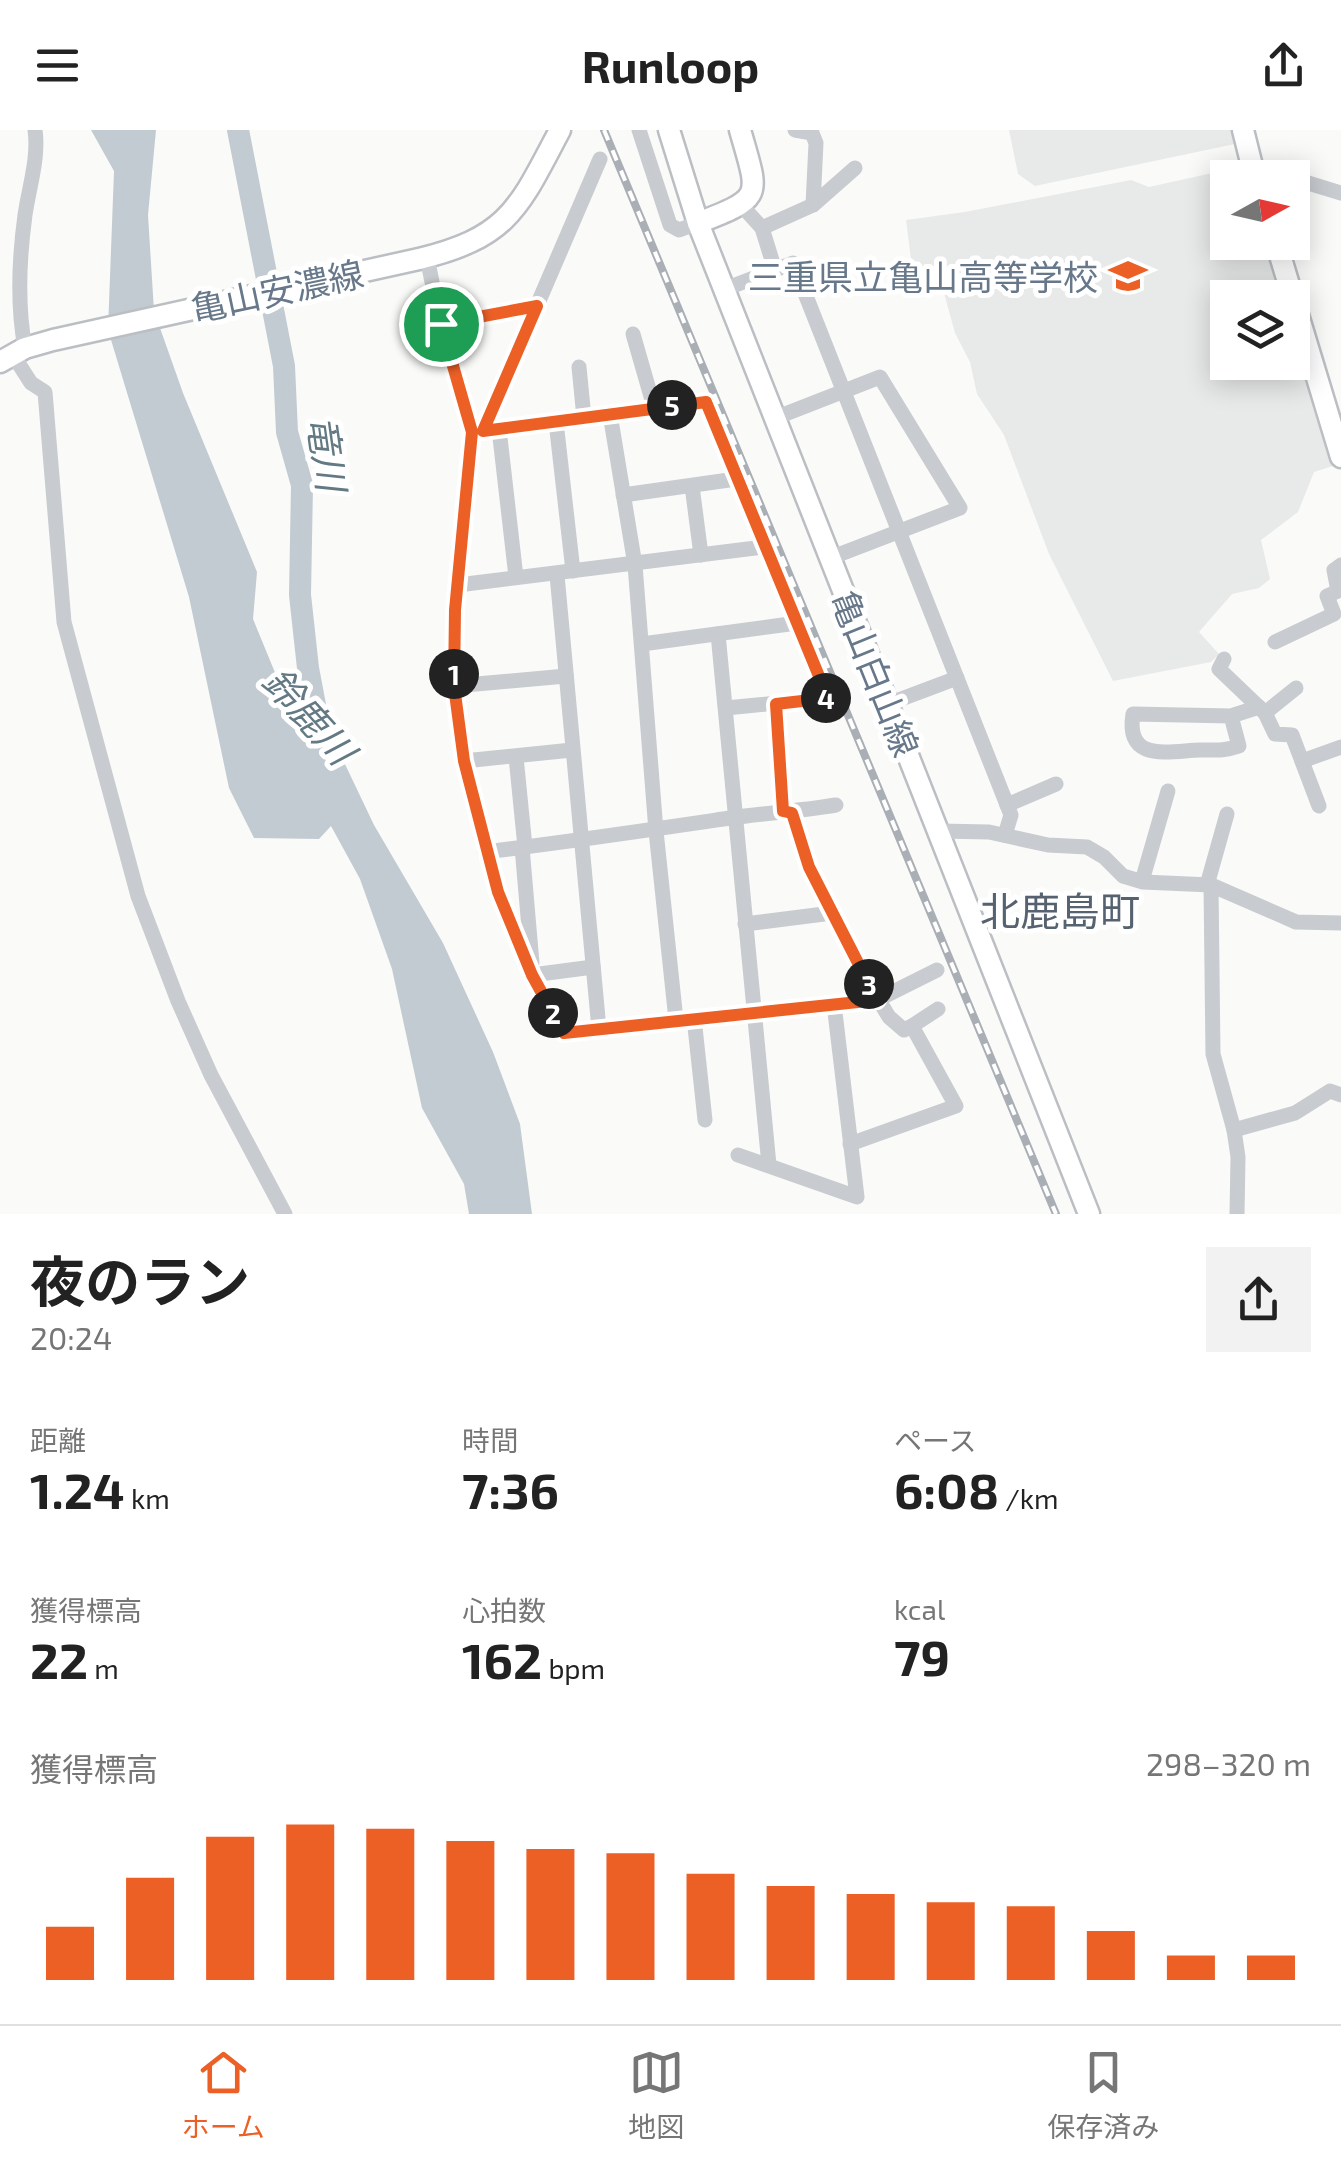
<!DOCTYPE html>
<html lang="ja">
<meta charset="utf-8">
<style>
:root{--surface:#fff;--page:#f2f2f2;--text:#222;--muted:#767676;--line:#e0e0e0;--accent:#ec6026}
body{margin:0;font-family:"Exo 2","Noto Sans JP",sans-serif;background:var(--page);color:var(--text);height:100vh;display:flex;flex-direction:column;font-size:38px;white-space:nowrap}
*{box-sizing:border-box;margin:0}
p{font-size:32px;color:var(--muted)}
.icon{flex:none;width:55px;height:55px;fill:none;stroke:currentColor;stroke-width:2;stroke-linecap:round;stroke-linejoin:round}
.map{position:relative;height:1084px;overflow:hidden}
.sheet{display:flex;flex-direction:column;background:var(--surface);flex:1}
.sheet>*{flex:none}
.needle{width:65px;rotate:82deg}
.tools{position:absolute;left:1210px;top:30px;display:grid;gap:20px}
.tools a{display:grid;place-items:center;width:100px;height:100px;border-radius:0px;background:var(--surface);box-shadow:0 5px 25px #0003;font-size:50px}
.pin{position:absolute;display:grid;place-items:center;width:85px;height:85px;color:#fff;margin:-42px;border:5px solid #fff;border-radius:50%;box-shadow:0 2px 10px #0007}
.km{position:absolute;width:50px;height:50px;margin:-25px;border-radius:50%;background:#222;color:#fff;font-size:28px;line-height:50px;text-align:center}
.round{display:grid;place-items:center;flex:none;width:105px;height:105px;border-radius:0px;background:var(--page)}
.overview{display:flex;align-items:center;justify-content:space-between;height:170px;padding:0 30px}
h1{font-size:55px;font-weight:700;line-height:75px}
.metrics{display:grid;grid-template-columns:repeat(3,1fr);gap:15px;height:170px;padding:10px 30px}
.metrics div{display:grid;align-content:center}
.metrics b{font-size:50px;font-weight:700}
.metrics small{font-size:28px;font-weight:400}
.metrics p{font-size:28px}
.chart{height:280px;padding:20px 30px}
.chart p{display:flex;justify-content:space-between}
.chart svg{width:100%;height:180px;margin-top:10px;stroke:var(--accent);stroke-width:6}
header{display:flex;justify-content:space-between;align-items:center;height:130px;padding:0 30px;background:var(--surface);font-size:45px;font-weight:700}
.menu{display:flex;justify-content:space-around;align-items:center;height:140px;border-top:2px solid var(--line);background:var(--surface);font-size:28px;color:var(--muted)}
.menu a{display:grid;justify-items:center;gap:5px}
.menu .selected{color:var(--accent)}
.map>svg:first-child{display:block}
.built{fill:#e8e9e9}
.water{fill:#c2cbd1}
.lines{fill:none;stroke-linecap:round;stroke-linejoin:round}
.river{stroke:#c2cbd1;stroke-width:22}
.major-casing{stroke:#bbbfc3;stroke-width:25}
.minor{stroke:#c8cbcf;stroke-width:15}
.major{stroke:#fff;stroke-width:20}
.rail-casing{stroke:#aaafb6;stroke-width:8}
.rail{stroke:#fff;stroke-width:4;stroke-dasharray:11;stroke-linecap:butt}
.route-casing{stroke:#fff;stroke-width:20}
.route{stroke:#ec6026;stroke-width:12}
.labels{text-anchor:middle;dominant-baseline:central;stroke-width:10;stroke-linejoin:round;paint-order:stroke}
.poi-label{font-size:35px;fill:#67788a;stroke:#fff;text-anchor:end}
.street-label{font-size:35px;fill:#67788a;stroke:#fff}
.water-label{font-size:38px;font-style:italic;fill:#637a84;stroke:#fff}
.quarter-label{font-size:40px;fill:#56626f;stroke:#fff}
</style>
<header><svg class="icon" aria-label="menu" viewBox="0 0 24 24"><path d="M4 6h16M4 12h16M4 18h16"/></svg>Runloop<svg class="icon" aria-label="share" viewBox="0 0 24 24"><path d="M12 15V3M7 8l5-5 5 5M5 13v7h14v-7"/></svg></header>
<div class="map">
<svg width="1341" height="1084" viewBox="0 0 1341 1084">
<rect width="100%" height="100%" fill="#fafaf8"/>
<g class="built">
<polygon points="1009,0 1232,0 1235,14 1035,56 1018,44"/>
<polygon points="1217,42 1242,47 1228,48 1228,112 1266,113 1288,167 1228,168 1228,232 1292,232 1293,182 1336,335 1314,342 1298,382 1261,410 1270,449 1259,458 1232,464 1199,502 1219,524 1211,532 1113,551 1049,424 1004,305 977,264 970,232 955,203 941,152 911,129 906,90 965,82 1131,50 1149,57"/>
</g>
<polygon class="water" points="91,0 156,0 148,85 154,181 183,263 257,442 253,489 283,562 333,609 374,695 443,813 493,922 520,994 532,1084 469,1084 464,1054 422,978 392,839 360,749 331,696 319,709 254,708 229,658 189,467 108,200 114,41"/>
<g class="lines">
<polyline class="river" points="238,0 284,236 287,302 302,355 300,465 308,538 324,623"/>
<g class="major-casing">
<g id="major">
<polyline points="669,0 698,93 1089,1084"/>
<polyline points="1243,0 1255,48"/>
<path d="M698,93C765,67 759,67 740,0"/>
<polyline points="1276,112 1341,327"/>
<path d="M0,232L25,218L53,210L419,129C510,107 519,77 560,0"/>
</g>
</g>
<g class="minor">
<polyline points="639,0 670,95 679,100 698,93"/>
<polyline points="795,0 812,3 816,13 813,75"/>
<polyline points="1251,36 1290,48"/>
<polyline points="1292,48 1341,63"/>
<polyline points="742,76 762,98 813,75 855,38"/>
<polyline points="762,98 775,140"/>
<polyline points="427,127 443,207 471,302 455,480 454,556 464,631 470,663 498,762 532,845 564,903 877,870 937,840"/>
<polyline points="725,159 793,133 1011,685 1005,705"/>
<polyline points="441,194 537,176"/>
<polyline points="633,204 654,277"/>
<path d="M25,218C17,175 19,129 25,85C29,57 39,28 35,0"/>
<polyline points="13,225 31,253 45,262 64,492 138,766 178,871 211,945 285,1084"/>
<polyline points="579,237 584,288"/>
<polyline points="610,284 635,435 656,701 676,890"/>
<polyline points="775,288 880,247 960,378 830,428"/>
<polyline points="556,292 573,441"/>
<polyline points="499,299 516,447"/>
<polyline points="483,301 600,29"/>
<polyline points="471,302 705,272 828,568 726,578"/>
<polyline points="692,356 701,425"/>
<polyline points="623,365 736,349"/>
<polyline points="557,445 599,899"/>
<polyline points="458,455 764,417"/>
<polyline points="718,504 769,1035"/>
<polyline points="1275,512 1334,484 1327,466 1338,461 1334,440 1341,435"/>
<polyline points="642,514 797,493"/>
<polyline points="1224,529 1219,539 1265,583 1275,604 1292,605 1319,676"/>
<polyline points="454,556 566,546"/>
<polyline points="776,574 783,681"/>
<polyline points="888,574 957,548"/>
<polyline points="1265,583 1296,558"/>
<path d="M1231,586L1239,616C1225,621 1215,620 1200,620C1169,621 1125,633 1133,584L1231,586L1259,577"/>
<polyline points="516,627 525,717"/>
<polyline points="464,631 572,620"/>
<polyline points="1302,631 1341,617"/>
<polyline points="1007,675 1056,654"/>
<polyline points="793,683 809,737 865,847 889,887 904,900 912,896 956,976 850,1014"/>
<polyline points="939,701 989,702 1048,715 1087,717 1104,727 1123,746 1143,752 1211,755 1296,792 1341,793"/>
<polyline points="522,717 532,833"/>
<path d="M485,722C567,712 648,700 730,688C766,683 800,681 836,675"/>
<polyline points="1142,751 1168,661"/>
<polyline points="1207,755 1227,684"/>
<polyline points="1211,755 1213,924 1234,1000 1238,1027 1237,1084"/>
<polyline points="745,794 832,783"/>
<polyline points="532,845 593,837"/>
<polyline points="694,888 705,990"/>
<polyline points="912,896 938,879"/>
<polyline points="1234,1000 1295,983 1330,961 1341,965"/>
<polyline points="738,1025 857,1067 834,874"/>
</g>
<use href="#major" class="major"/>
<g class="rail-casing">
<polyline id="rail" points="604,0 1056,1084"/>
</g>
<use href="#rail" class="rail"/>
</g>
<g class="lines">
<g class="route-casing">
<polygon id="route" points="537,176 483,301 706,272 828,568 776,574 783,681 792,683 809,737 877,870 564,903 532,845 498,762 464,631 454,556 455,480 472,302 441,194"/>
</g>
<use href="#route" class="route"/>
</g>
<defs>
<g id="school-bare" transform="scale(3)"><path d="M0-5L7-2L0 1L-7-2ZM-4 1L0 2.5L4 1V4Q0 6-4 4Z" fill="#ec6026" stroke="#fff" stroke-width="2.5" paint-order="stroke"/></g>
</defs>
<g fill-rule="evenodd">
<use href="#school-bare" x="1128" y="146"/>
</g>
<g class="labels">
<g class="poi-label">
<text x="1098" y="146">三重県立亀山高等学校</text>
</g>
<g class="street-label">
<text transform="translate(277 160) rotate(-12)">亀山安濃線</text>
<text transform="translate(876 543) rotate(68)">亀山白山線</text>
</g>
<g class="water-label">
<text transform="translate(328 323) rotate(82)">竜川</text>
<text transform="translate(310 585) rotate(48)">鈴鹿川</text>
</g>
<g class="quarter-label">
<text x="1060" y="780">北鹿島町</text>
</g>
</g>
</svg>
<div class="tools">
<a><svg class="needle" viewBox="-14 -14 28 28"><path d="M0-13l5 13h-10z" fill="#e53935"/><path d="M0 13l5-13h-10z" fill="#767676"/></svg></a>
<a><svg class="icon" aria-label="layers" viewBox="0 0 24 24"><path d="M12 4l9 5-9 5-9-5zM3 14l9 5 9-5"/></svg></a>
</div>
<div class="pin" style="left:441px;top:194px;background:#1e9e55"><svg class="icon" aria-label="arrive" viewBox="0 0 24 24"><path d="M6 21V4h12l-3 4 3 4H6"/></svg></div>
<b class="km" style="left:454px;top:544px">1</b>
<b class="km" style="left:553px;top:883px">2</b>
<b class="km" style="left:869px;top:854px">3</b>
<b class="km" style="left:826px;top:568px">4</b>
<b class="km" style="left:672px;top:275px">5</b>
</div>
<section class="sheet">
<div class="overview"><div><h1>夜のラン</h1><p>20:24</p></div><a class="round"><svg class="icon" aria-label="share" viewBox="0 0 24 24"><path d="M12 15V3M7 8l5-5 5 5M5 13v7h14v-7"/></svg></a></div>
<div class="metrics">
<div><p>距離</p><b>1.24<small> km</small></b></div>
<div><p>時間</p><b>7:36</b></div>
<div><p>ペース</p><b>6:08<small> /km</small></b></div>
</div>
<div class="metrics">
<div><p>獲得標高</p><b>22<small> m</small></b></div>
<div><p>心拍数</p><b>162<small> bpm</small></b></div>
<div><p>kcal</p><b>79</b></div>
</div>
<div class="chart"><p><span>獲得標高</span>298–320 m</p>
<svg viewBox="0 0 160 44" preserveAspectRatio="none"><path d="M5 44V31M15 44V19M25 44V9M35 44V6M45 44V7M55 44V10M65 44V12M75 44V13M85 44V18M95 44V21M105 44V23M115 44V25M125 44V26M135 44V32M145 44V38M155 44V38"/></svg>
</div>
</section>
<nav class="menu">
<a class="selected"><svg class="icon" aria-label="home" viewBox="0 0 24 24"><path d="M3 11l9-7 9 7M6 9v11h12V9"/></svg>ホーム</a>
<a><svg class="icon" aria-label="map" viewBox="0 0 24 24"><path d="M3 6l6-2 6 2 6-2v14l-6 2-6-2-6 2zM9 4v14M15 6v14"/></svg>地図</a>
<a><svg class="icon" aria-label="saved" viewBox="0 0 24 24"><path d="M7 4h10v16l-5-4-5 4z"/></svg>保存済み</a>
</nav>
